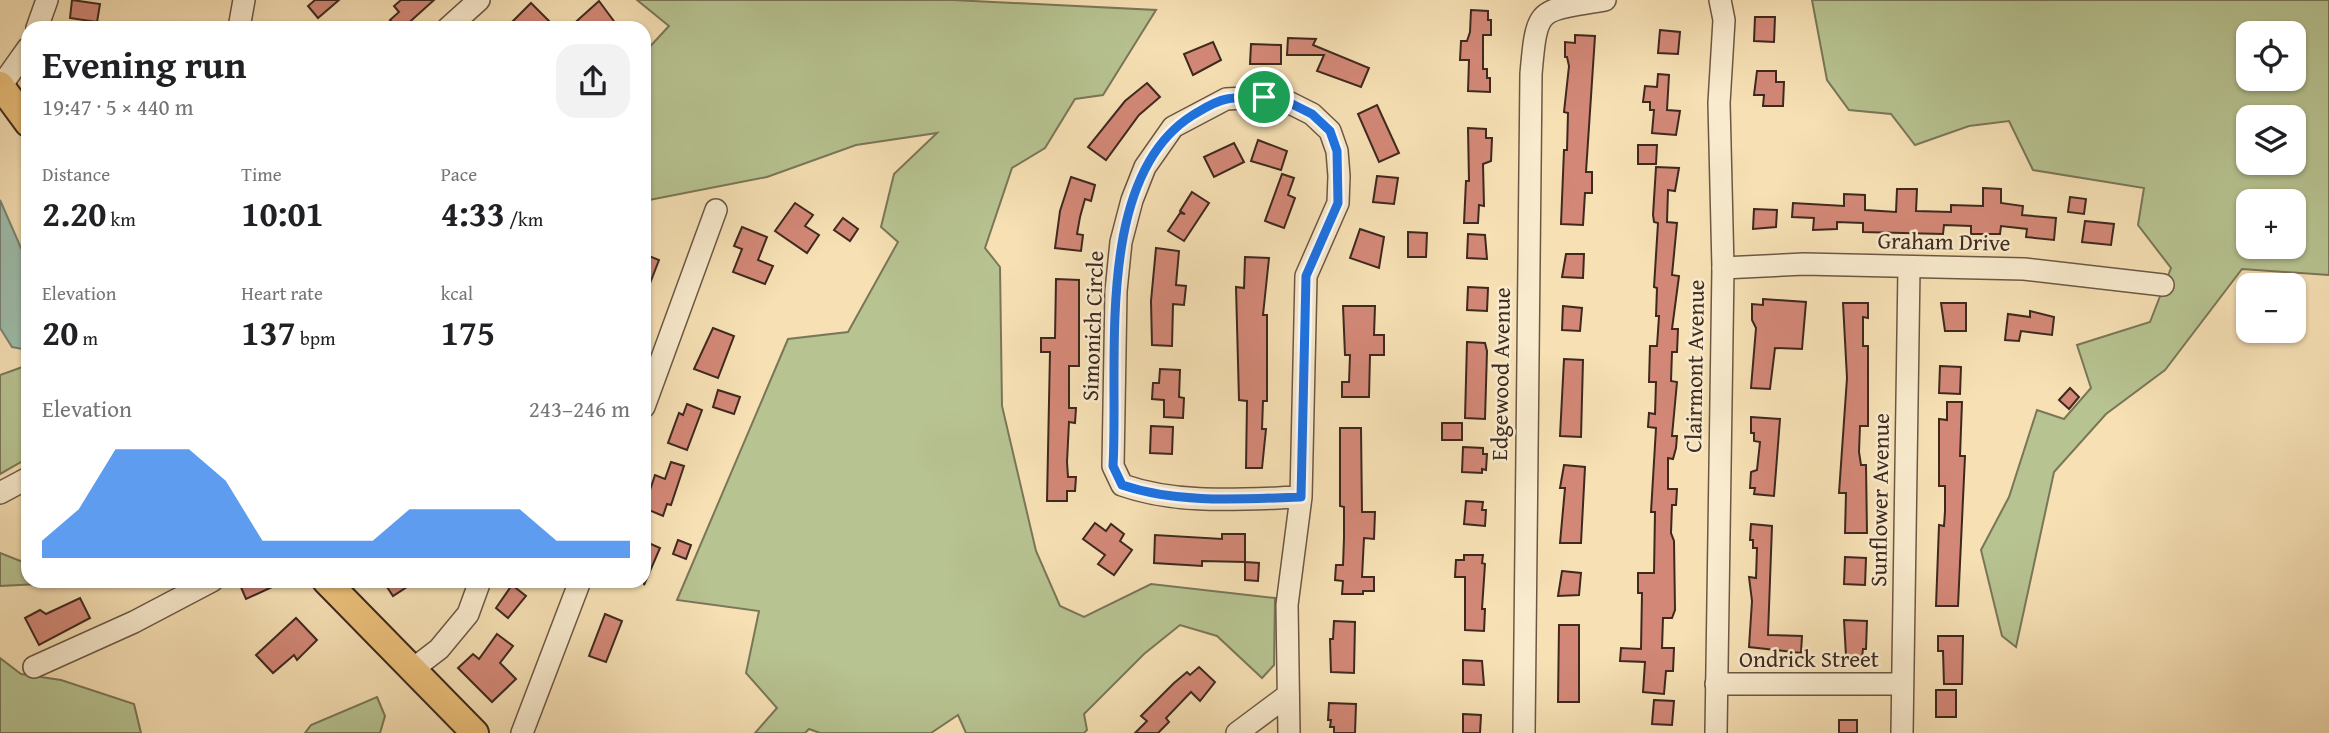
<!DOCTYPE html>
<meta charset="utf-8">
<style>
:root{--surface:#fff;--page:#f2f2f2;--text:#202124;--muted:#757577;--accent:#1a73e8}
body{margin:0;font-family:"Gentium Book Plus",serif;background:var(--page);color:var(--text);height:100vh;display:flex;flex-direction:column;font-size:26px;white-space:nowrap}
*{box-sizing:border-box;margin:0}
p{font-size:23px;color:var(--muted)}
.icon{flex:none;width:38px;height:38px;fill:none;stroke:currentColor;stroke-width:2;stroke-linecap:round;stroke-linejoin:round}
.map{position:relative;flex:1;overflow:hidden}
.details{position:absolute;left:21px;top:21px;width:630px;height:567px;display:flex;flex-direction:column;background:var(--surface);border-radius:21px;box-shadow:0 2px 5px #0004}
.details>*{flex:none}
.fabs{position:absolute;left:2236px;top:21px;display:grid;gap:14px}
.fabs a{display:grid;place-items:center;width:70px;height:70px;border-radius:14px;background:var(--surface);box-shadow:0 2px 5px #0004;font-size:35px}
.pin{position:absolute;display:grid;place-items:center;width:60px;height:60px;color:#fff;margin:-30px;border:4px solid #fff;border-radius:50%;box-shadow:0 2px 7px #0007}
.round{display:grid;place-items:center;flex:none;width:74px;height:74px;border-radius:21px;background:var(--page)}
.headline{display:flex;align-items:center;justify-content:space-between;height:119px;padding:0 21px}
h1{font-size:38px;font-weight:700;line-height:52px}
.metrics{display:grid;grid-template-columns:repeat(3,1fr);gap:10px;height:119px;padding:7px 21px}
.metrics div{display:grid;align-content:center}
.metrics b{font-size:35px;font-weight:700}
.metrics small{font-size:19px;font-weight:400}
.metrics p{font-size:19px}
.chart{height:196px;padding:14px 21px}
.chart p{display:flex;justify-content:space-between}
.chart svg{width:100%;height:126px;margin-top:7px;fill:var(--accent);opacity:.7}
.map>svg:first-child{display:block}
.green{fill:#b7c391;stroke:#7a7658;stroke-width:2;fill-rule:evenodd}
.water{fill:#9dbdac;stroke:#778274;stroke-width:2}
.building{fill:#d38877;stroke:#3e291f;stroke-width:2}
.lines{fill:none;stroke-linecap:round;stroke-linejoin:round}
.minor-casing{stroke:#6c5744;stroke-width:24}
.major-casing{stroke:#3e291f;stroke-width:30}
.minor{stroke:#f9ebce;stroke-width:21}
.major{stroke:#ebc07a;stroke-width:26}
.route-casing{stroke:#fff;stroke-width:14}
.route{stroke:#1a73e8;stroke-width:9}
.labels{text-anchor:middle;dominant-baseline:central;stroke-width:5;stroke-linejoin:round;paint-order:stroke}
.street-label{font-size:23px;fill:#3e291f;stroke:#f9ebce}
</style>
<div class="map">
<svg width="2329" height="733" viewBox="0 0 2329 733">
<rect width="100%" height="100%" fill="#f6e0b4"/>
<filter id="stains"><feTurbulence type="fractalNoise" baseFrequency=".00286" numOctaves="4"/><feColorMatrix values="0 0 0 0 .2 0 0 0 0 .09 0 0 0 0 .02 0 0 0 .5 -.17"/></filter>
<radialGradient id="worn" r=".72"><stop offset=".6" stop-color="#630" stop-opacity="0"/><stop offset="1" stop-color="#630" stop-opacity=".3"/></radialGradient>
<g class="green">
<polygon points="637,0 953,0 1156,10 1103,95 1075,99 1045,148 1012,168 985,248 1000,267 1002,406 1036,551 1060,606 1084,617 1151,584 1275,598 1274,665 1262,678 1217,636 1180,625 1144,654 1084,714 1087,730 1084,733 966,733 958,715 931,733 820,733 809,729 805,733 755,733 777,708 746,673 759,611 677,600 788,339 848,332 898,242 881,227 894,174 937,133 856,145 767,177 644,201 644,53 669,26"/>
<path d="M1812,0H2329V275L2242,269L2165,370L2106,414L2054,472L2016,647L2002,636L1981,550L2009,497L2037,410L2064,419L2091,388L2077,345L2150,322L2171,268L2138,225L2144,188L2033,170L2009,121L1969,126L1915,145L1891,114L1849,110L1827,80ZM2249,33H2294V79H2249ZM2249,117H2294V163H2249ZM2249,201H2294V247H2249Z"/>
<polygon points="28,365 28,458 0,474 0,375"/>
<polygon points="0,553 28,564 28,581 40,581 39,584 0,586"/>
<polygon points="0,658 21,674 61,680 134,704 141,733 0,733"/>
<polygon points="377,697 385,716 380,733 305,733 311,725"/>
</g>
<polygon class="water" points="0,200 28,264 28,350 12,347 0,328"/>
<g class="building">
<polygon points="72,0 100,4 97,22 70,18"/>
<polygon points="315,0 339,0 318,18 308,6"/>
<polygon points="401,0 434,0 403,28 397,28 390,20 399,12 394,6"/>
<polygon points="599,1 619,28 569,28"/>
<polygon points="531,3 549,21 542,28 506,28"/>
<polygon points="1471,10 1488,11 1488,20 1491,20 1491,35 1483,35 1483,69 1487,69 1487,78 1490,78 1490,92 1468,91 1469,60 1460,60 1461,41 1467,41 1470,32"/>
<polygon points="1755,17 1775,17 1774,42 1754,41"/>
<polygon points="1660,30 1680,32 1678,54 1658,53"/>
<polygon points="1575,35 1595,36 1586,172 1592,172 1592,193 1585,193 1583,225 1561,224 1564,150 1567,150 1568,113 1564,112 1569,66 1567,57 1565,57 1565,42 1575,43"/>
<polygon points="1288,38 1316,39 1313,45 1369,68 1361,87 1317,71 1324,55 1287,55"/>
<polygon points="1213,42 1221,60 1193,75 1184,54"/>
<polygon points="1251,44 1281,45 1281,64 1250,64"/>
<polygon points="1757,71 1776,71 1776,82 1784,82 1783,106 1763,106 1764,95 1754,95"/>
<polygon points="1658,74 1669,75 1667,110 1680,111 1676,135 1652,133 1654,110 1650,110 1650,102 1643,102 1645,86 1657,87"/>
<polygon points="1147,83 1160,97 1139,115 1106,160 1088,147 1125,101"/>
<polygon points="1377,105 1399,153 1379,162 1358,114"/>
<polygon points="1468,128 1486,129 1486,138 1492,138 1491,161 1483,164 1484,206 1479,205 1478,223 1464,223 1466,181 1469,181"/>
<polygon points="1258,140 1287,151 1281,170 1251,161"/>
<polygon points="1234,143 1244,162 1214,177 1204,157"/>
<polygon points="1638,145 1657,145 1656,164 1638,164"/>
<polygon points="1656,167 1679,168 1675,191 1668,190 1667,222 1677,223 1672,275 1679,276 1672,329 1678,329 1677,352 1672,352 1671,381 1677,382 1672,436 1677,436 1676,448 1673,459 1668,458 1668,489 1677,489 1676,505 1672,505 1671,533 1674,541 1675,610 1672,618 1663,618 1662,648 1674,648 1673,671 1666,671 1664,694 1643,692 1645,662 1620,661 1621,648 1641,649 1642,593 1638,593 1638,573 1654,573 1655,512 1651,512 1656,428 1648,427 1649,413 1655,414 1656,382 1649,382 1650,346 1657,346 1659,316 1656,316 1657,288 1654,287 1658,223 1654,222 1653,215"/>
<polygon points="1282,174 1294,178 1288,195 1295,198 1284,228 1265,221"/>
<polygon points="1377,176 1398,178 1394,204 1373,202"/>
<polygon points="1071,177 1095,185 1091,201 1085,199 1080,217 1077,234 1083,235 1081,251 1055,248 1060,211"/>
<polygon points="1983,188 2001,189 2001,203 2023,206 2022,215 2056,218 2054,240 2026,237 2027,229 2001,226 2000,234 1971,234 1971,226 1944,225 1943,234 1863,232 1863,223 1837,222 1837,229 1813,230 1814,218 1792,217 1793,203 1844,206 1844,194 1865,195 1865,210 1896,212 1897,189 1917,189 1916,211 1951,212 1951,205 1983,206"/>
<polygon points="1192,192 1209,203 1184,241 1168,231 1180,213 1185,214 1180,211"/>
<polygon points="2070,197 2086,199 2084,214 2068,212"/>
<polygon points="795,203 813,215 805,226 819,235 807,253 775,231"/>
<polygon points="1754,209 1777,210 1776,227 1753,229"/>
<polygon points="843,218 858,229 850,241 834,230"/>
<polygon points="2085,221 2114,224 2111,245 2082,242"/>
<polygon points="742,227 767,237 758,260 773,266 765,284 733,272 742,249 734,246"/>
<polygon points="1360,229 1384,237 1379,268 1350,258"/>
<polygon points="1408,232 1427,233 1426,257 1408,257"/>
<polygon points="1468,234 1485,235 1487,259 1467,258"/>
<polygon points="1156,248 1179,251 1176,285 1186,286 1184,305 1173,304 1172,346 1152,345 1151,301"/>
<polygon points="644,254 659,260 645,296 644,296"/>
<polygon points="1566,254 1584,254 1583,278 1562,277"/>
<polygon points="1245,257 1269,258 1263,315 1267,315 1267,401 1263,401 1262,429 1266,429 1262,468 1246,468 1247,401 1239,400 1236,287 1244,288"/>
<polygon points="1056,279 1079,280 1079,366 1069,366 1069,408 1076,408 1075,423 1069,422 1067,462 1068,477 1076,477 1075,491 1067,491 1067,501 1047,501 1050,352 1041,352 1041,338 1055,338"/>
<polygon points="1468,287 1488,288 1487,311 1467,310"/>
<polygon points="1763,299 1806,302 1802,349 1775,348 1770,389 1751,388 1756,328 1752,320 1752,304 1763,305"/>
<polygon points="1843,303 1868,303 1868,318 1863,317 1863,346 1868,346 1868,426 1860,426 1859,452 1861,465 1866,465 1867,533 1845,533 1846,493 1839,493 1847,378"/>
<polygon points="1941,303 1966,303 1966,331 1945,331"/>
<polygon points="1343,306 1375,306 1374,335 1384,335 1384,355 1370,355 1369,397 1342,397 1342,382 1349,382 1350,355 1345,355"/>
<polygon points="1563,306 1582,308 1580,331 1562,330"/>
<polygon points="2030,311 2054,317 2052,335 2021,331 2019,341 2005,340 2008,314 2030,317"/>
<polygon points="713,328 734,336 718,378 694,369"/>
<polygon points="1467,342 1485,343 1487,351 1485,419 1465,418"/>
<polygon points="1564,359 1583,360 1581,437 1560,436"/>
<polygon points="1940,366 1961,367 1960,394 1939,393"/>
<polygon points="1160,369 1180,370 1179,397 1184,398 1183,418 1164,417 1164,400 1152,399 1153,383 1159,383"/>
<polygon points="2070,388 2079,397 2069,409 2059,400"/>
<polygon points="718,390 740,397 734,414 713,407"/>
<polygon points="1947,402 1962,402 1960,456 1965,456 1958,606 1936,606 1939,525 1944,526 1945,511 1945,486 1939,486 1939,419 1947,420"/>
<polygon points="687,404 702,410 687,450 668,443 679,413 683,415"/>
<polygon points="1751,417 1780,419 1774,496 1754,494 1755,488 1750,488 1751,472 1757,470 1760,442 1754,441 1754,433 1751,433"/>
<rect x="1442" y="423" width="20" height="17"/>
<polygon points="1151,426 1173,427 1172,454 1150,453"/>
<polygon points="1340,428 1361,428 1362,512 1375,512 1374,539 1364,538 1362,577 1374,577 1374,591 1363,591 1363,594 1342,594 1343,581 1335,580 1336,565 1343,565 1344,538 1344,507 1340,506"/>
<polygon points="1463,447 1483,448 1483,454 1487,454 1486,470 1482,469 1482,473 1462,472"/>
<polygon points="671,462 684,466 671,505 667,504 663,516 644,508 655,475 665,479"/>
<polygon points="1564,465 1585,467 1581,543 1560,543 1565,488 1560,488"/>
<polygon points="1466,501 1483,502 1482,510 1486,510 1485,526 1464,524"/>
<polygon points="1095,523 1106,531 1111,524 1124,534 1120,541 1132,550 1114,575 1098,564 1105,555 1083,539"/>
<polygon points="1751,524 1772,526 1768,635 1802,636 1801,653 1749,647 1752,601 1749,577 1756,578 1757,548 1753,548 1753,540 1750,540"/>
<polygon points="1222,534 1245,534 1245,562 1202,561 1202,566 1154,563 1155,535 1222,539"/>
<polygon points="678,540 691,545 686,559 673,554"/>
<polygon points="644,541 660,548 644,585"/>
<polygon points="1464,555 1483,555 1482,563 1485,564 1482,609 1485,609 1484,631 1465,630 1465,577 1455,577 1456,560 1464,560"/>
<polygon points="1845,557 1866,558 1865,585 1844,584"/>
<polygon points="1245,562 1259,563 1258,581 1245,580"/>
<polygon points="1562,571 1581,573 1579,595 1558,596"/>
<polygon points="248,581 285,581 246,599 240,585"/>
<polygon points="383,581 416,581 393,596"/>
<polygon points="512,585 526,596 508,618 496,608"/>
<polygon points="80,598 90,618 39,645 25,618 40,610 46,614"/>
<polygon points="605,614 622,621 606,662 589,656"/>
<polygon points="296,618 317,640 297,660 294,655 273,673 256,655"/>
<polygon points="1844,620 1867,621 1866,649 1863,649 1862,657 1846,656"/>
<polygon points="1334,621 1355,622 1354,673 1331,672 1330,639 1333,639"/>
<polygon points="1559,625 1579,625 1579,702 1558,702"/>
<polygon points="497,634 513,646 500,663 516,679 492,702 458,668 473,654 479,659"/>
<polygon points="1938,636 1963,636 1962,684 1944,684 1943,651 1938,651"/>
<polygon points="1463,660 1482,661 1484,685 1463,684"/>
<polygon points="1199,667 1215,682 1200,701 1191,692 1166,718 1169,722 1158,733 1135,733 1147,721 1141,716 1174,683 1187,672 1190,675"/>
<rect x="1936" y="690" width="20" height="27"/>
<polygon points="1654,700 1674,701 1672,725 1652,724"/>
<polygon points="1329,703 1356,704 1355,733 1334,733 1334,727 1330,727 1331,720 1328,720"/>
<polygon points="1463,714 1481,715 1480,733 1463,733"/>
<rect x="1839" y="720" width="18" height="13"/>
</g>
<g class="lines">
<g class="minor-casing">
<g id="minor">
<polyline points="37,28 47,0"/>
<polyline points="239,28 244,0"/>
<polyline points="448,28 479,0"/>
<polyline points="1,86 28,48"/>
<polyline points="1723,268 1804,264 2024,269 2163,285"/>
<polyline points="644,407 716,210"/>
<polyline points="0,493 28,478"/>
<polyline points="34,667 134,622 212,581"/>
<polyline points="413,669 439,649 468,614 480,581"/>
<polyline points="1716,684 1902,684"/>
<polyline points="522,733 580,581"/>
<polyline points="1237,733 1288,695"/>
<path d="M1289,733L1287,605L1301,497L1306,276L1338,203L1339,176L1337,151L1330,131L1312,114L1286,101L1264,97L1226,99L1173,127L1145,167L1132,200L1121,242L1116,291L1113,466L1122,485C1179,505 1242,499 1301,497"/>
<path d="M1524,733L1531,74C1537,4 1538,12 1605,0"/>
<polyline points="1716,733 1723,268 1719,103 1724,20 1720,0"/>
<polyline points="1902,733 1909,268"/>
</g>
</g>
<g class="major-casing">
<g id="major">
<polyline points="0,85 28,123"/>
<polyline points="326,581 475,733"/>
</g>
</g>
<use href="#minor" class="minor"/>
<use href="#major" class="major"/>
</g>
<g class="lines">
<g class="route-casing">
<path id="route" d="M1264,97L1286,101L1312,114L1330,131L1337,151L1338,203L1306,276L1301,497C1242,499 1179,504 1122,485L1113,466C1119,364 1093,177 1193,115C1203,109 1215,101 1227,99C1238,97 1252,98 1264,97Z"/>
</g>
<use href="#route" class="route"/>
</g>
<g class="labels">
<g class="street-label">
<text transform="translate(1944 241) rotate(1)">Graham Drive</text>
<text transform="translate(1092 326) rotate(-88)">Simonich Circle</text>
<text transform="translate(1694 366) rotate(-89)">Clairmont Avenue</text>
<text transform="translate(1500 374) rotate(-89)">Edgewood Avenue</text>
<text transform="translate(1879 500) rotate(-89)">Sunflower Avenue</text>
<text x="1809" y="658">Ondrick Street</text>
</g>
</g>
<rect width="100%" height="100%" filter="url(#stains)"/>
<rect width="100%" height="100%" fill="url(#worn)"/>
</svg>
<div class="fabs">
<a><svg class="icon" aria-label="locate" viewBox="0 0 24 24"><circle cx="12" cy="12" r="6"/><path d="M12 2v4M12 18v4M2 12h4M18 12h4"/></svg></a>
<a><svg class="icon" aria-label="layers" viewBox="0 0 24 24"><path d="M12 4l9 5-9 5-9-5zM3 14l9 5 9-5"/></svg></a>
<a>+</a>
<a>−</a>
</div>
<div class="pin" style="left:1264px;top:97px;background:#1e9e55"><svg class="icon" aria-label="arrive" viewBox="0 0 24 24"><path d="M6 21V4h12l-3 4 3 4H6"/></svg></div>
<section class="details">
<div class="headline"><div><h1>Evening run</h1><p>19:47 · 5 × 440 m</p></div><a class="round"><svg class="icon" aria-label="share" viewBox="0 0 24 24"><path d="M12 15V3M7 8l5-5 5 5M5 13v7h14v-7"/></svg></a></div>
<div class="metrics">
<div><p>Distance</p><b>2.20<small> km</small></b></div>
<div><p>Time</p><b>10:01</b></div>
<div><p>Pace</p><b>4:33<small> /km</small></b></div>
</div>
<div class="metrics">
<div><p>Elevation</p><b>20<small> m</small></b></div>
<div><p>Heart rate</p><b>137<small> bpm</small></b></div>
<div><p>kcal</p><b>175</b></div>
</div>
<div class="chart"><p><span>Elevation</span>243–246 m</p>
<svg viewBox="0 0 160 44" preserveAspectRatio="none"><path d="M0 44V38L10 27L20 6L30 6L40 6L50 17L60 38L70 38L80 38L90 38L100 27L110 27L120 27L130 27L140 38L150 38L160 38V44z"/></svg>
</div>
</section>
</div>
